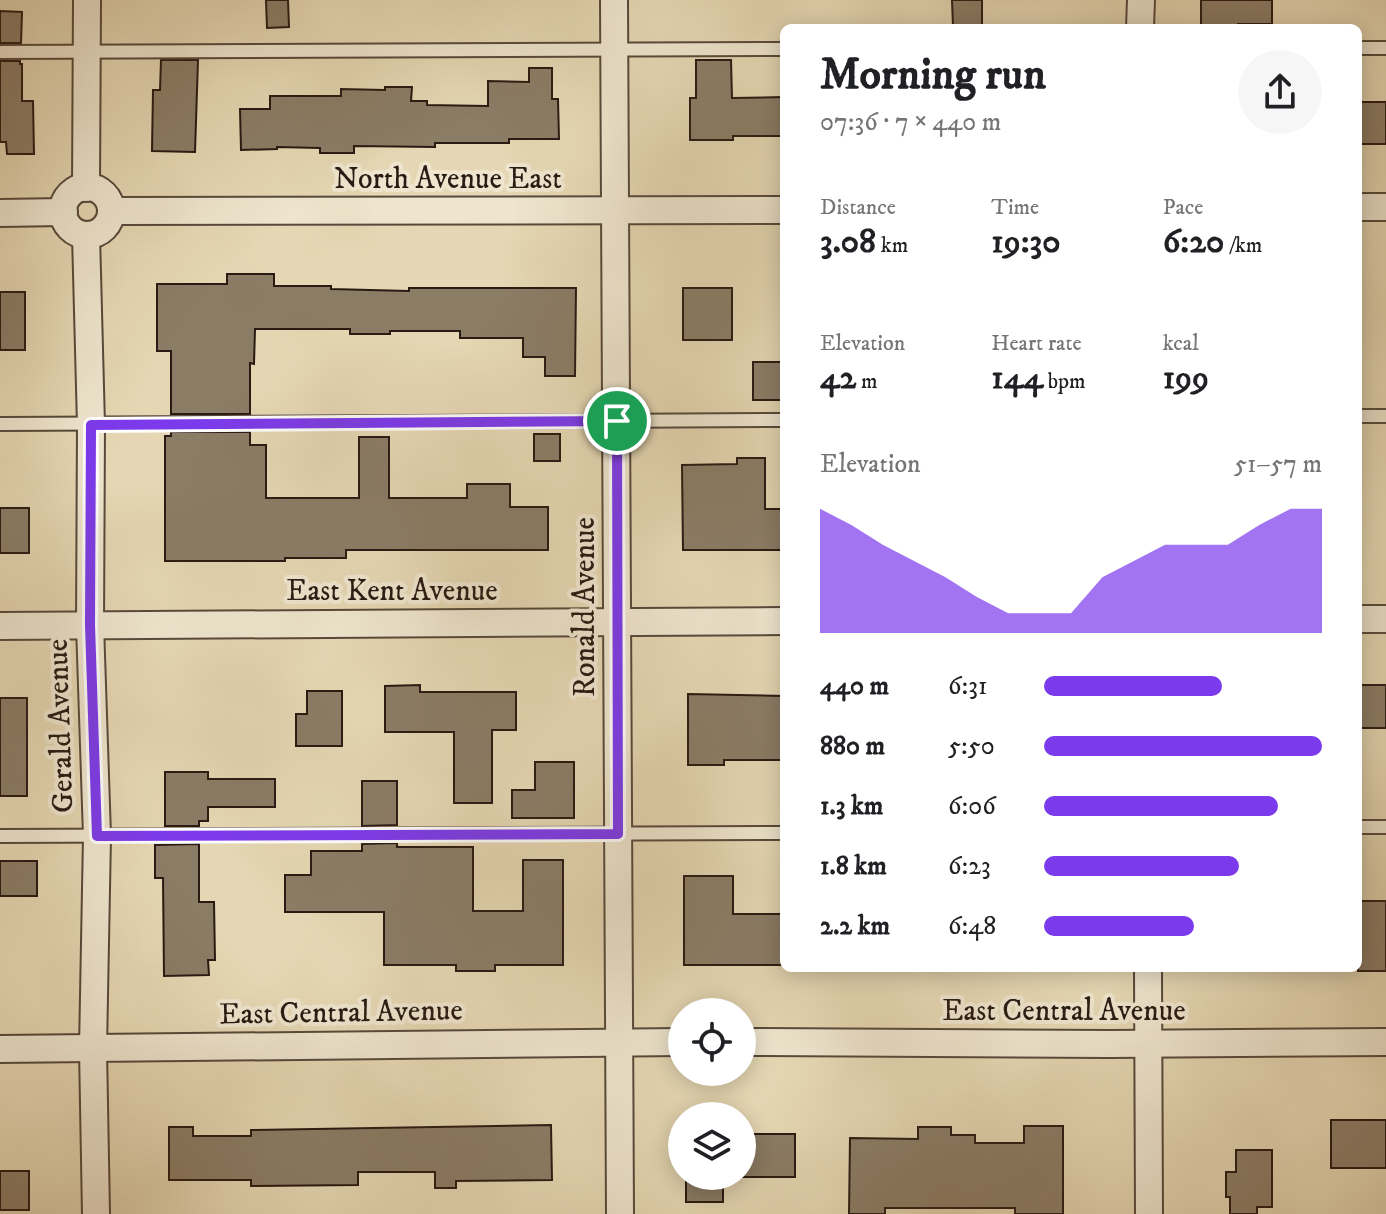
<!DOCTYPE html>
<meta charset="utf-8">
<style>
:root{--surface:#fff;--page:#f6f6f6;--text:#202124;--muted:#757577;--accent:#7c3aed}
body{margin:0;font-family:"IM FELL DW Pica",serif;background:var(--page);color:var(--text);height:100vh;display:flex;flex-direction:column;font-size:30px;white-space:nowrap}
*{box-sizing:border-box;margin:0}
p{font-size:26px;color:var(--muted)}
.icon{flex:none;width:44px;height:44px;fill:none;stroke:currentColor;stroke-width:2;stroke-linecap:round;stroke-linejoin:round}
.map{position:relative;flex:1;overflow:hidden}
.details{position:absolute;left:780px;top:24px;width:582px;height:948px;display:flex;flex-direction:column;background:var(--surface);border-radius:12px;box-shadow:0 4px 20px #0003}
.details>*{flex:none}
.controls{position:absolute;left:668px;top:998px;display:grid;gap:16px}
.controls a{display:grid;place-items:center;width:88px;height:88px;border-radius:50%;background:var(--surface);box-shadow:0 4px 20px #0003;font-size:40px}
.pin{position:absolute;display:grid;place-items:center;width:68px;height:68px;color:#fff;margin:-34px;border:4px solid #fff;border-radius:50%;box-shadow:0 2px 8px #0007}
.round{display:grid;place-items:center;flex:none;width:84px;height:84px;border-radius:42px;background:var(--page)}
.summary{display:flex;align-items:center;justify-content:space-between;height:136px;padding:0 40px}
h1{font-size:44px;font-weight:700;line-height:60px}
.metrics{display:grid;grid-template-columns:repeat(3,1fr);gap:12px;height:136px;padding:8px 40px}
.metrics div{display:grid;align-content:center}
.metrics b{font-size:34px;font-weight:700}
.metrics small{font-size:22px;font-weight:400}
.metrics p{font-size:22px}
.chart{height:224px;padding:16px 40px}
.chart p{display:flex;justify-content:space-between}
.chart svg{width:100%;height:144px;margin-top:8px;fill:var(--accent);opacity:.7}
ul{padding:0 40px;list-style:none;font-size:26px}
li{display:grid;grid-template-columns:128px 96px 1fr;align-items:center;height:60px}
li i{height:20px;border-radius:10px;background:var(--accent)}
.map>svg:first-child{display:block}
.building{fill:#8b7c66;stroke:#291a13;stroke-width:2}
.lines{fill:none;stroke-linecap:round;stroke-linejoin:round}
.lane-casing{stroke:#58493b;stroke-width:16}
.street-casing{stroke:#58493b;stroke-width:30}
.lane{stroke:#eee5ce;stroke-width:12}
.street{stroke:#eee5ce;stroke-width:26}
.route-casing{stroke:#fff;stroke-width:16}
.route{stroke:#7c3aed;stroke-width:10}
.labels{text-anchor:middle;dominant-baseline:central;stroke-width:8;stroke-linejoin:round;paint-order:stroke}
.street-label{font-size:30px;fill:#291a13;stroke:#eee5ce}
</style>
<div class="map">
<svg width="1386" height="1214" viewBox="0 0 1386 1214">
<rect width="100%" height="100%" fill="#e5d7b3"/>
<filter id="stains"><feTurbulence type="fractalNoise" baseFrequency=".0025" numOctaves="4"/><feColorMatrix values="0 0 0 0 .2 0 0 0 0 .09 0 0 0 0 .02 0 0 0 .5 -.17"/></filter>
<radialGradient id="worn" r=".72"><stop offset=".6" stop-color="#630" stop-opacity="0"/><stop offset="1" stop-color="#630" stop-opacity=".3"/></radialGradient>
<g class="building">
<polygon points="266,0 288,0 289,27 267,28"/>
<polygon points="952,0 982,0 982,26 953,26"/>
<polygon points="1201,0 1272,0 1272,24 1238,24 1238,28 1201,28"/>
<polygon points="0,11 22,12 21,43 0,43"/>
<polygon points="161,60 198,60 195,152 152,151 153,90 160,90"/>
<polygon points="696,60 731,60 732,98 784,97 784,136 733,136 733,140 690,140 690,98 696,98"/>
<polygon points="0,61 20,61 20,64 22,64 22,101 33,101 34,154 7,154 6,142 0,142"/>
<polygon points="529,68 552,68 552,99 558,99 559,139 509,139 509,143 435,143 435,147 354,146 354,153 320,153 320,148 277,147 277,149 241,150 240,109 270,109 270,96 341,96 341,89 385,90 385,87 412,87 411,101 427,101 427,105 488,106 488,81 529,82"/>
<polygon points="1359,102 1386,102 1386,144 1360,144"/>
<polygon points="227,274 274,274 274,286 331,286 331,289 409,291 409,288 576,288 575,376 545,376 545,357 523,357 523,338 460,338 460,331 390,331 390,334 350,334 350,329 255,329 254,364 250,363 250,414 171,414 171,351 157,351 157,284 227,284"/>
<rect x="683" y="288" width="49" height="52"/>
<rect x="0" y="292" width="25" height="58"/>
<rect x="753" y="362" width="31" height="38"/>
<polygon points="171,432 250,432 250,445 266,445 266,498 359,498 359,437 389,437 389,498 467,498 467,484 510,484 510,507 548,507 548,550 346,550 346,558 285,558 285,561 165,561 165,436 171,436"/>
<rect x="534" y="434" width="26" height="27"/>
<polygon points="737,458 765,458 765,509 784,509 784,550 683,550 682,465 737,464"/>
<rect x="0" y="508" width="29" height="45"/>
<polygon points="420,685 420,692 516,692 516,730 492,730 492,803 454,803 454,732 385,732 385,686"/>
<rect x="1358" y="685" width="28" height="43"/>
<polygon points="307,691 342,691 342,746 296,746 296,714 307,714"/>
<polygon points="688,694 784,696 784,760 724,760 724,765 688,765"/>
<rect x="0" y="698" width="27" height="98"/>
<polygon points="535,762 574,762 574,818 512,818 512,790 535,790"/>
<polygon points="165,772 208,772 208,779 275,779 275,807 208,807 208,821 199,821 199,826 165,826"/>
<polygon points="362,781 397,781 397,825 362,826"/>
<polygon points="397,843 397,847 473,847 473,911 523,911 523,860 563,860 563,965 495,965 495,971 456,971 456,965 384,965 384,912 285,912 285,875 311,875 311,851 362,851 362,844"/>
<polygon points="199,844 199,902 214,902 215,960 208,960 209,975 164,976 163,878 155,878 155,845"/>
<rect x="0" y="861" width="37" height="35"/>
<polygon points="684,876 733,876 733,914 784,914 784,965 684,965"/>
<rect x="1358" y="901" width="28" height="70"/>
<rect x="1331" y="1120" width="55" height="48"/>
<polygon points="551,1125 552,1180 456,1181 456,1188 435,1188 435,1172 358,1172 358,1185 251,1186 251,1180 169,1180 169,1127 193,1127 193,1136 251,1136 251,1130"/>
<polygon points="1024,1126 1063,1126 1063,1214 1015,1214 1015,1208 885,1208 885,1214 849,1214 850,1138 918,1139 918,1127 951,1127 951,1135 975,1135 975,1143 1024,1143"/>
<rect x="742" y="1134" width="53" height="43"/>
<polygon points="1236,1150 1272,1150 1272,1207 1257,1207 1257,1214 1230,1214 1230,1197 1226,1197 1226,1172 1236,1172"/>
<rect x="0" y="1171" width="29" height="39"/>
<rect x="686" y="1176" width="37" height="26"/>
</g>
<g class="lines">
<g class="lane-casing">
<g id="lane">
<polyline points="1358,48 1386,48"/>
<polyline points="0,52 784,49"/>
<polyline points="1358,416 1386,416"/>
<polyline points="0,424 784,420"/>
<polyline points="1358,827 1386,827"/>
<polyline points="0,836 784,833"/>
</g>
</g>
<g class="street-casing">
<g id="street">
<polyline points="614,0 620,1214"/>
<polyline points="1140,28 1141,0"/>
<circle cx="87" cy="211" r="24"/>
<polyline points="86,188 87,0"/>
<polyline points="1358,207 1386,207"/>
<polyline points="111,211 784,210"/>
<polyline points="0,213 64,212"/>
<polyline points="86,235 91,425 90,625 97,836 93,1049 96,1214"/>
<polyline points="1358,619 1386,619"/>
<polyline points="0,626 784,621"/>
<polyline points="1148,968 1149,1214"/>
<polyline points="742,1042 1109,1044 1386,1042"/>
<polyline points="0,1049 682,1042"/>
</g>
</g>
<use href="#lane" class="lane"/>
<use href="#street" class="street"/>
</g>
<g class="lines">
<g class="route-casing">
<polygon id="route" points="617,421 618,834 97,836 90,625 91,425"/>
</g>
<use href="#route" class="route"/>
</g>
<g class="labels">
<g class="street-label">
<text x="448" y="179">North Avenue East</text>
<text x="392" y="591">East Kent Avenue</text>
<text transform="translate(585 607) rotate(-90)">Ronald Avenue</text>
<text transform="translate(61 726) rotate(-92)">Gerald Avenue</text>
<text x="1064" y="1011">East Central Avenue</text>
<text transform="translate(341 1013) rotate(-1)">East Central Avenue</text>
</g>
</g>
<rect width="100%" height="100%" filter="url(#stains)"/>
<rect width="100%" height="100%" fill="url(#worn)"/>
</svg>
<div class="controls">
<a><svg class="icon" aria-label="locate" viewBox="0 0 24 24"><circle cx="12" cy="12" r="6"/><path d="M12 2v4M12 18v4M2 12h4M18 12h4"/></svg></a>
<a><svg class="icon" aria-label="layers" viewBox="0 0 24 24"><path d="M12 4l9 5-9 5-9-5zM3 14l9 5 9-5"/></svg></a>
</div>
<div class="pin" style="left:617px;top:421px;background:#1e9e55"><svg class="icon" aria-label="arrive" viewBox="0 0 24 24"><path d="M6 21V4h12l-3 4 3 4H6"/></svg></div>
<section class="details">
<div class="summary"><div><h1>Morning run</h1><p>07:36 · 7 × 440 m</p></div><a class="round"><svg class="icon" aria-label="share" viewBox="0 0 24 24"><path d="M12 15V3M7 8l5-5 5 5M5 13v7h14v-7"/></svg></a></div>
<div class="metrics">
<div><p>Distance</p><b>3.08<small> km</small></b></div>
<div><p>Time</p><b>19:30</b></div>
<div><p>Pace</p><b>6:20<small> /km</small></b></div>
</div>
<div class="metrics">
<div><p>Elevation</p><b>42<small> m</small></b></div>
<div><p>Heart rate</p><b>144<small> bpm</small></b></div>
<div><p>kcal</p><b>199</b></div>
</div>
<div class="chart"><p><span>Elevation</span>51–57 m</p>
<svg viewBox="0 0 160 44" preserveAspectRatio="none"><path d="M0 44V6L10 11L20 17L30 22L40 27L50 33L60 38L70 38L80 38L90 27L100 22L110 17L120 17L130 17L140 11L150 6L160 6V44z"/></svg>
</div>
<ul>
<li><b>440 m</b>6:31<i style="width:64%"></i></li>
<li><b>880 m</b>5:50<i style="width:100%"></i></li>
<li><b>1.3 km</b>6:06<i style="width:84%"></i></li>
<li><b>1.8 km</b>6:23<i style="width:70%"></i></li>
<li><b>2.2 km</b>6:48<i style="width:54%"></i></li>
</ul>
</section>
</div>
